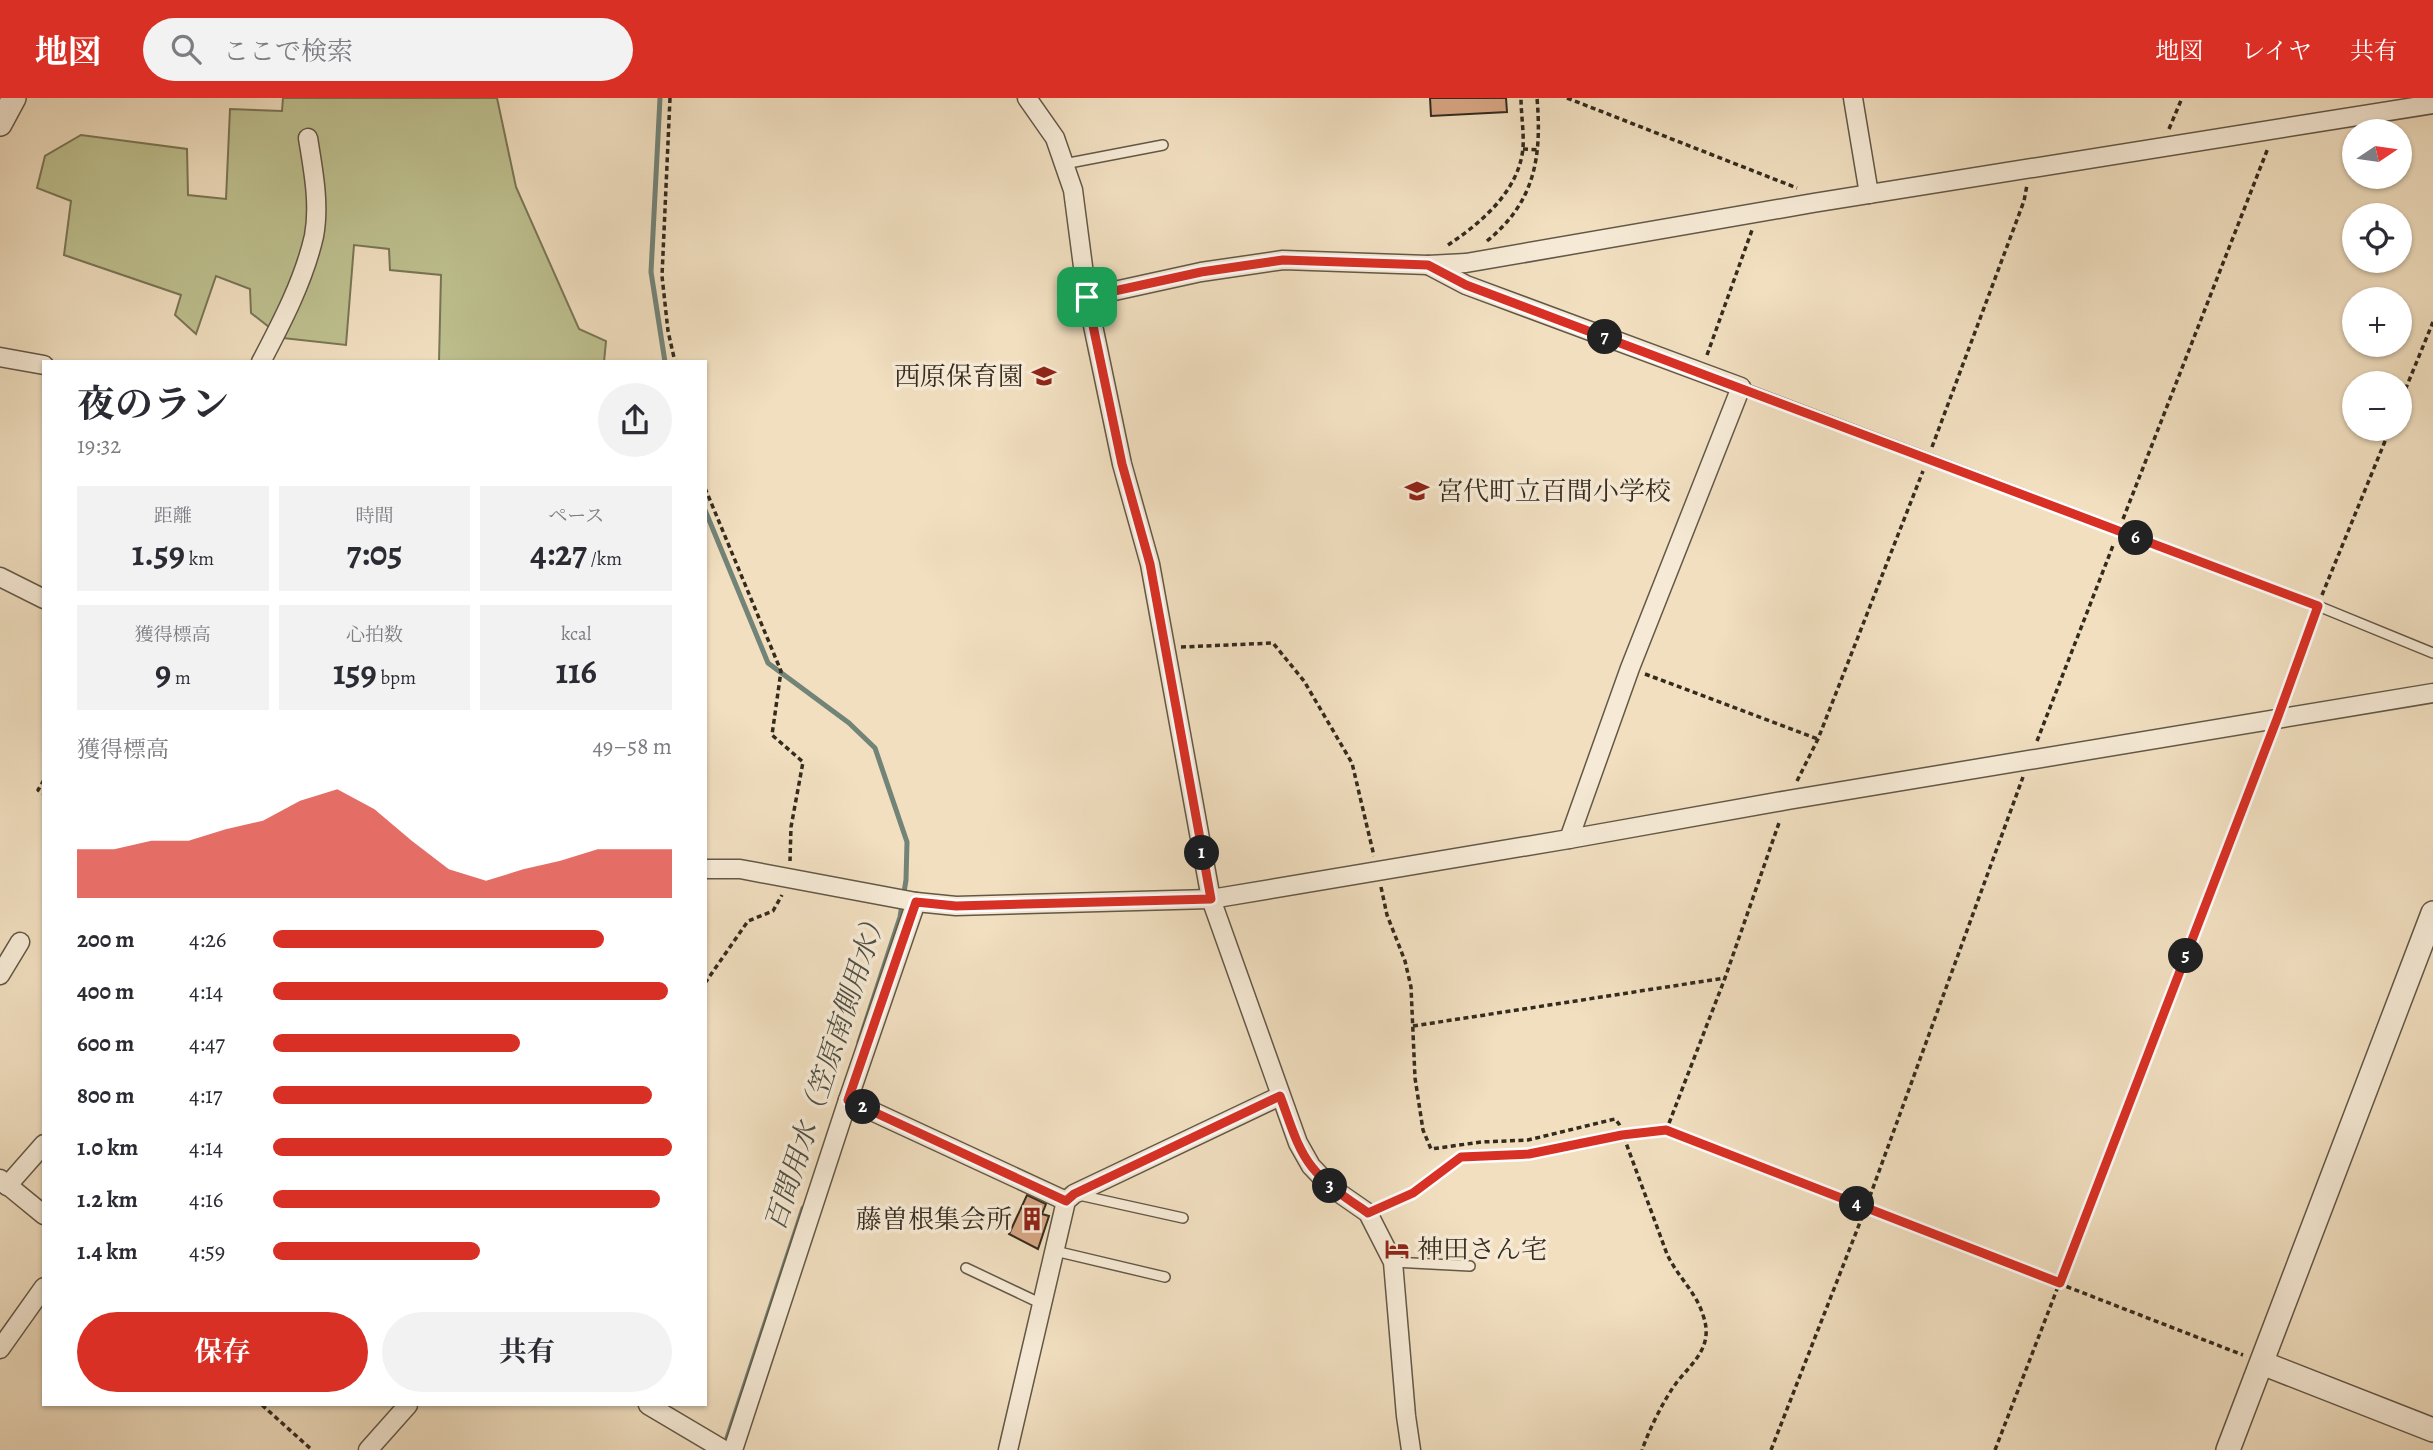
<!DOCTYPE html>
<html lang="ja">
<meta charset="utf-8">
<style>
:root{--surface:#fff;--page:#f2f2f3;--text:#2b2b33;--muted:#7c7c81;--accent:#d93025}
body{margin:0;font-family:Alegreya,"Noto Serif JP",serif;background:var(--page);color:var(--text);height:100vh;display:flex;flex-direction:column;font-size:26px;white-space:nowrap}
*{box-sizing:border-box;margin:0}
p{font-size:23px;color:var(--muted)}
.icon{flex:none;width:38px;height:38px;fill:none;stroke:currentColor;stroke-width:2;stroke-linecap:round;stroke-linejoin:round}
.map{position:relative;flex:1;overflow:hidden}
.drawer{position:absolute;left:42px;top:262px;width:665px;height:1046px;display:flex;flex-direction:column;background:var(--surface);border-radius:0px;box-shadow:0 2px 5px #0004}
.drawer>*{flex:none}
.needle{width:46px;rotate:77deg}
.fabs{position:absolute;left:2342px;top:21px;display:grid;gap:14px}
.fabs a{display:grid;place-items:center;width:70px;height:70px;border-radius:50%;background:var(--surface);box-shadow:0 2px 5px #0004;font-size:35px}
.pin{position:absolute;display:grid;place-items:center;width:60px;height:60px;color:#fff;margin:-30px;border-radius:14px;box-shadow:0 4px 10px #0006}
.km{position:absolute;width:35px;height:35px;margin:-18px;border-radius:50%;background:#222;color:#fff;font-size:19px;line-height:35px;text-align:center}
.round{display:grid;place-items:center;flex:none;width:74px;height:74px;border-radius:37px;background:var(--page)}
.headline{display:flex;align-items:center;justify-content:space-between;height:119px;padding:0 35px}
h1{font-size:38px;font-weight:700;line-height:52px}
.metrics{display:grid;grid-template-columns:repeat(3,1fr);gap:10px;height:119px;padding:7px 35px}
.metrics div{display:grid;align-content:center;border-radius:0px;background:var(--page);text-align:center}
.metrics b{font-size:35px;font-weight:700}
.metrics small{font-size:19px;font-weight:400}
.metrics p{font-size:19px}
.chart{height:196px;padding:14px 35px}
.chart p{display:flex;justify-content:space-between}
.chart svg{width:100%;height:126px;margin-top:7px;fill:var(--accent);opacity:.7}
.button{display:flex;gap:14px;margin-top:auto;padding:14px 35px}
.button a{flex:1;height:80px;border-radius:42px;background:var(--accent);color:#fff;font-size:28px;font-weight:700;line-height:80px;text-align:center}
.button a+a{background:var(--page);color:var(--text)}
ul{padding:0 35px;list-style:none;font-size:23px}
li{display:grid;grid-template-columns:112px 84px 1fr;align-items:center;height:52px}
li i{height:18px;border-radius:9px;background:var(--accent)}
header{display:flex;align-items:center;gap:42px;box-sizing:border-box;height:98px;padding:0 35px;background:var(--accent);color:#fff}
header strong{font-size:33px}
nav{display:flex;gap:38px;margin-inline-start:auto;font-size:24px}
.search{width:490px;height:63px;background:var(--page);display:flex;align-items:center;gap:18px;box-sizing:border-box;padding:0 24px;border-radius:38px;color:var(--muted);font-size:26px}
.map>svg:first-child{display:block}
.green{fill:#bec08f;stroke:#797657;stroke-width:2}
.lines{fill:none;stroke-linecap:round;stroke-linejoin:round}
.stream{stroke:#728377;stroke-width:5}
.building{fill:#d7a583;stroke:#342b1f;stroke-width:2}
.service-casing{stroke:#635847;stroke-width:12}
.minor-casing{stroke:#635847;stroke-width:21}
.tertiary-casing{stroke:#635847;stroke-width:26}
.path{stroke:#342b1f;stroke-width:3.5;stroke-dasharray:5 3.5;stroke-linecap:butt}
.service{stroke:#f6ead6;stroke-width:9}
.minor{stroke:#f6ead6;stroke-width:18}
.tertiary{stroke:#f6ead6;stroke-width:23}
.route-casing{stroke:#fff;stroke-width:14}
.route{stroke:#d93025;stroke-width:9}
.labels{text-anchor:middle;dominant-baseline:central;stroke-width:7;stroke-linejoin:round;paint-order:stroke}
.poi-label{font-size:26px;fill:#342b1f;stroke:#f6ead6;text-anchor:end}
.water-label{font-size:28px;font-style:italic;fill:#4e5044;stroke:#f6ead6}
</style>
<header>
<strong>地図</strong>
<div class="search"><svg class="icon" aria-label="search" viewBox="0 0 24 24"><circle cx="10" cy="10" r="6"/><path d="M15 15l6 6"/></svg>ここで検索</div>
<nav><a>地図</a><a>レイヤ</a><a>共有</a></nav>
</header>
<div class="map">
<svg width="2433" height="1352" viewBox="0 0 2433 1352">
<rect width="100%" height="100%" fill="#f1dfc0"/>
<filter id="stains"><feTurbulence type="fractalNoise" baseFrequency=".00286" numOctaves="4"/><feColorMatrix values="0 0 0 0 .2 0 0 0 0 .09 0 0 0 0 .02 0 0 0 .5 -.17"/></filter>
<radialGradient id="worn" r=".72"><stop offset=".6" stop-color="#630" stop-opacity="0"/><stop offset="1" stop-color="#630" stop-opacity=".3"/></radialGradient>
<polygon class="green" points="283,0 497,0 516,89 579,231 606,243 604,264 439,264 441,177 390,172 389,151 354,147 346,247 283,240 251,215 250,191 216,178 196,236 175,217 181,197 64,157 71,103 37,90 45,58 81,37 187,51 188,97 226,101 230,11 282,13"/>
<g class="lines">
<g class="stream">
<polyline points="660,0 651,174 665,264"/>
<polyline points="705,412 768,565 849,625 875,650 907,744 906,782 900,819 859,944"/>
<polyline points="724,1349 803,1110"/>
</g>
</g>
<g class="building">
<polygon points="1430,0 1506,0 1507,14 1431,18"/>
<polygon points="1027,1097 1046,1106 1042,1116 1049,1118 1038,1151 1009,1136"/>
</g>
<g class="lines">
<g class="service-casing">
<g id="service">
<polyline points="1064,66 1163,47"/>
<polyline points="1741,289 2318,508 2433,555"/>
<polyline points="1079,1097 1183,1120"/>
<polyline points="1055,1153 1165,1179"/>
<polyline points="1393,1164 1470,1168"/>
<polyline points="966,1170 1042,1206"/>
</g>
</g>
<g class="minor-casing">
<g id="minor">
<polyline points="1027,0 1055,40 1073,92 1087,199 1122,366 1150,466 1211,801 1298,1045 1311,1068 1332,1090 1368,1115 1393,1164 1406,1318 1411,1352"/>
<polyline points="1853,0 1869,96"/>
<polyline points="1428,167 1466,187 1741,289 1630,570 1569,741"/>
<polyline points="1087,199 1201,174 1283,162 1428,167 1466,165 1813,105 2433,6"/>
<polyline points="0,259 44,267"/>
<path d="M261,264C282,224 304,182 314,138C320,106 313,71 308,40"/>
<polyline points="0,479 44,501"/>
<polyline points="705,771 740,771 916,804 956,808 1211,801 1569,741 1788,702 2433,595"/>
<polyline points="0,877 20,844"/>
<polyline points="848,1002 1066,1103"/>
<polyline points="0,1081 44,1117"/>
<polyline points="7,1088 44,1046"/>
<polyline points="0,1251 44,1189"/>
<polyline points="648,1307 724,1352"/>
<polyline points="368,1352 408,1307"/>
<polyline points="733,1352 848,1002 916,804"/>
<polyline points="1008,1352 1066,1103 1074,1096 1280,998"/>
</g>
</g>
<g class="tertiary-casing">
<g id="tertiary">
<polyline points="0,26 14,0"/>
<polyline points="2262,1265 2433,1332"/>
<polyline points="2228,1352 2433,815"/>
</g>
</g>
<g class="path">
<polyline points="670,0 662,178 668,233 675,264"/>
<polyline points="1567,0 1797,90"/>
<polyline points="2169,31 2182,0"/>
<polyline points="1523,51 1539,52"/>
<path d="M1487,143C1535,104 1542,59 1537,0"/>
<path d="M1448,147C1481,125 1519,93 1523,50C1524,33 1521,16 1521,0"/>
<polyline points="1707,257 1752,132"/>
<polyline points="2399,307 2433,224"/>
<polyline points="1932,349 2024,103 2027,87"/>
<polyline points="705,390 781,573 772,637 803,664 791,729 790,763"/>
<polyline points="2123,421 2268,50"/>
<polyline points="2322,497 2390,331"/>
<polyline points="1181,549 1273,545 1304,583 1352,665 1374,758"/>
<polyline points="1645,576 1818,641"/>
<polyline points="2284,602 2313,520"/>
<polyline points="2037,643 2114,445"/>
<polyline points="44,682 38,692 44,696"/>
<polyline points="1797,683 1818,641 1923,373"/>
<path d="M1381,789L1387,817L1405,863L1411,889L1415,980L1423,1032L1431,1051L1481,1044L1528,1042L1615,1021L1619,1026L1667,1156C1677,1178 1696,1194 1703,1217C1714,1248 1694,1263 1677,1284C1664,1301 1649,1332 1642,1352"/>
<polyline points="705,885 748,823 773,813 782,797"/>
<polyline points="1413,928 1725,880"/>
<polyline points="1666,1033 1725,880 1780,722"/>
<polyline points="1382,1109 1413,1095 1461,1059 1529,1056 1622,1036 1666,1033 2243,1257"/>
<polyline points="262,1307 312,1352"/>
<polyline points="1771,1352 1866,1109 2023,679"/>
<polyline points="1995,1352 2270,639"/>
</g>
<use href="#service" class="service"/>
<use href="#minor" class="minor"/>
<use href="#tertiary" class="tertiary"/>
</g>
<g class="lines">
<g class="route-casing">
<path id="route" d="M1283,162L1428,167L1466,187L2318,508L2277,621L2060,1185L1666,1032L1622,1037L1529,1056L1461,1059L1413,1095L1368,1115C1348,1101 1327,1088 1312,1069C1296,1049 1289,1021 1280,998L1074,1096L1066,1103L848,1002L916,804L956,808L1211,801L1150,466L1122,366L1087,199L1201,174Z"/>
</g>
<use href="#route" class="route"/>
</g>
<defs>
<g id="school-bare" transform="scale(1.89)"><path d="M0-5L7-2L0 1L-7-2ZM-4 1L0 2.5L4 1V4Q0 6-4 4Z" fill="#8f2418" stroke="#f6ead6" stroke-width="2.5" paint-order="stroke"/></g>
<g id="building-bare" transform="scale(1.89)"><path d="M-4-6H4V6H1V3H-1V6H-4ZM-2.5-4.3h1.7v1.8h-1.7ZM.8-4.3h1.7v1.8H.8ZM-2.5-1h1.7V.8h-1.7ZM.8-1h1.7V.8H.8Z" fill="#8f2418" stroke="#f6ead6" stroke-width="2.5" paint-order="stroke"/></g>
<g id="hotel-bare" transform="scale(1.89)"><path d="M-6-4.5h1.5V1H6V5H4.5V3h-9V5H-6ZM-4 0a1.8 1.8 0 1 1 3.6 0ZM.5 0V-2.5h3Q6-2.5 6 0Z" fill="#8f2418" stroke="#f6ead6" stroke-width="2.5" paint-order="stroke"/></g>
</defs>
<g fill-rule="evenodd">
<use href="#school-bare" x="1044" y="278"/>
<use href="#school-bare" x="1417" y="393"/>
<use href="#building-bare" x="1032" y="1121"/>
<use href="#hotel-bare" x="1397" y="1151"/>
</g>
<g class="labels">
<g class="poi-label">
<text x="1024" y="278">西原保育園</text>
<text x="1437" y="393" text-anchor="start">宮代町立百間小学校</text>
<text x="1012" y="1121">藤曽根集会所</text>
<text x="1417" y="1151" text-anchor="start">神田さん宅</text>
</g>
<g class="water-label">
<text transform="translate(826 972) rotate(-72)">百間用水（笠原南側用水）</text>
</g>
</g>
<rect width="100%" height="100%" filter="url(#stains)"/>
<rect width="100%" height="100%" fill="url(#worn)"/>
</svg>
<div class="fabs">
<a><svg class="needle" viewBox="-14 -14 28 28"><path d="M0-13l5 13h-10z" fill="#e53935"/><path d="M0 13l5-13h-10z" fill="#7c7c81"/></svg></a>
<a><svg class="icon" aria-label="locate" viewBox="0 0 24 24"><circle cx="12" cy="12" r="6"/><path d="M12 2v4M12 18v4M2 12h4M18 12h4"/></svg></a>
<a>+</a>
<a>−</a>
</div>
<div class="pin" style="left:1087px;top:199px;background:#1e9e55"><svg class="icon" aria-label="arrive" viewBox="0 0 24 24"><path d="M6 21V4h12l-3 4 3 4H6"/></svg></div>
<b class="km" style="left:1202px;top:755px">1</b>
<b class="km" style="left:863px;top:1009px">2</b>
<b class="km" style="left:1330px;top:1088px">3</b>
<b class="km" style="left:1857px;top:1106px">4</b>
<b class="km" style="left:2186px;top:858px">5</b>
<b class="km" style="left:2136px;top:440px">6</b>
<b class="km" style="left:1605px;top:239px">7</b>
<section class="drawer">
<div class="headline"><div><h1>夜のラン</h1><p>19:32</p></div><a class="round"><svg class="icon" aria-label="share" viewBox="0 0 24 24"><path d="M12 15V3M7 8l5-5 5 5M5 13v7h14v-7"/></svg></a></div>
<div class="metrics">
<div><p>距離</p><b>1.59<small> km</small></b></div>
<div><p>時間</p><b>7:05</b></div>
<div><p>ペース</p><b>4:27<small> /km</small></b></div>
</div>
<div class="metrics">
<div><p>獲得標高</p><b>9<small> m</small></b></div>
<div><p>心拍数</p><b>159<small> bpm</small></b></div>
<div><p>kcal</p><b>116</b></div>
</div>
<div class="chart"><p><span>獲得標高</span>49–58 m</p>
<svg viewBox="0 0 160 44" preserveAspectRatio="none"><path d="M0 44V27L10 27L20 24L30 24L40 20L50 17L60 10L70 6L80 13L90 24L100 34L110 38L120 34L130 31L140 27L150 27L160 27V44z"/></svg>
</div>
<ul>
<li><b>200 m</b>4:26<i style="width:83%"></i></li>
<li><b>400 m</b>4:14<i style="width:99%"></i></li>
<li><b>600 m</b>4:47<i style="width:62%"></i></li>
<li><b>800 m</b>4:17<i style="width:95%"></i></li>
<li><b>1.0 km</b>4:14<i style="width:100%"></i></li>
<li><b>1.2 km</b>4:16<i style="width:97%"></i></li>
<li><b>1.4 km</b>4:59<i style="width:52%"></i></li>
</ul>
<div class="button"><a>保存</a><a>共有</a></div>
</section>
</div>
